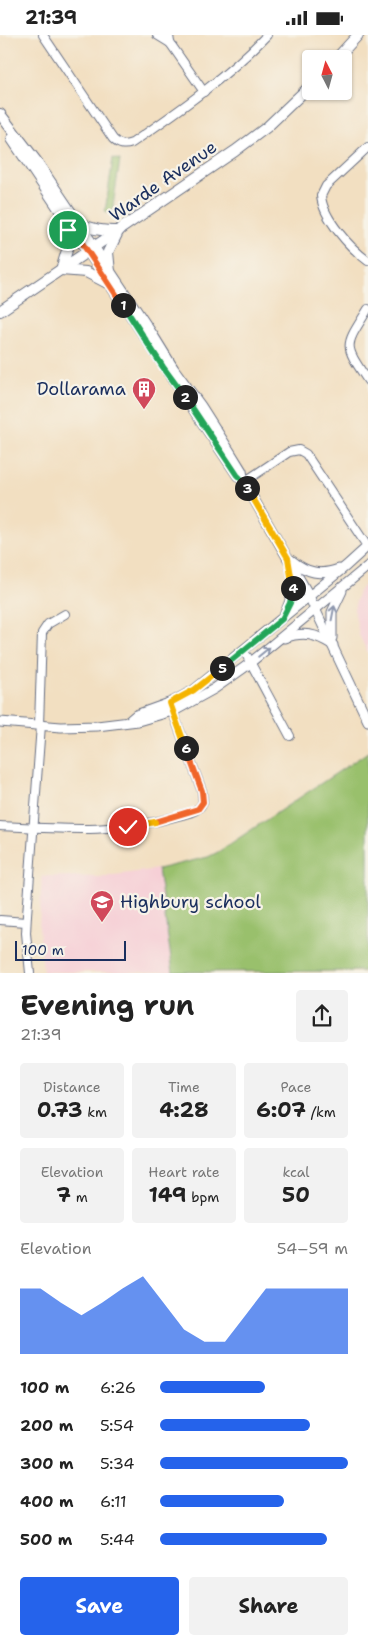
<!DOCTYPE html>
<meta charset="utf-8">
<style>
:root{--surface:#fff;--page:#f2f2f2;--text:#222;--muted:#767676;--accent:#2563eb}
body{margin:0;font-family:"Shantell Sans",sans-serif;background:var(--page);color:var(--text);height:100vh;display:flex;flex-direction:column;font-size:19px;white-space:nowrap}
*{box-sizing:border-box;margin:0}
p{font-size:16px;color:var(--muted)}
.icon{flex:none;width:28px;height:28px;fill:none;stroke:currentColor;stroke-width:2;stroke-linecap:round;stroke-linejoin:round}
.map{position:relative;height:938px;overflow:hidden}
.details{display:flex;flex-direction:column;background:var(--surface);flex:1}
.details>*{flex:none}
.needle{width:32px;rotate:354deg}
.buttons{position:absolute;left:302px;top:15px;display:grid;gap:10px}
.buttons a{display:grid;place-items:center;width:50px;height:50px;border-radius:5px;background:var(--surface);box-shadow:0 1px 4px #0004;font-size:25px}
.scale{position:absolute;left:15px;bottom:12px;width:111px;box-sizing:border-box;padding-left:5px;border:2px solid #1b2f5e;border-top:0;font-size:14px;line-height:18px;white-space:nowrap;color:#1b2f5e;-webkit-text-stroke:4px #f7f3e8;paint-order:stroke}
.pin{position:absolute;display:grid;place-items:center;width:42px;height:42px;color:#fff;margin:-21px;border:2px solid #fff;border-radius:50%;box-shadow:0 1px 5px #0007}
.km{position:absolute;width:25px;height:25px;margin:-12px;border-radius:50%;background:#222;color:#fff;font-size:14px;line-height:25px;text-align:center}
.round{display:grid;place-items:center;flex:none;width:52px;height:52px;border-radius:5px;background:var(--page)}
.overview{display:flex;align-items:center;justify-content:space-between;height:85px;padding:0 20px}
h1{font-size:28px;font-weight:700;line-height:38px}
.figures{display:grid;grid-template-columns:repeat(3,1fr);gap:8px;height:85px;padding:5px 20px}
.figures div{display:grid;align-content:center;border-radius:5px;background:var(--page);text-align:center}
.figures b{font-size:21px;font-weight:700}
.figures small{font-size:14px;font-weight:400}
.figures p{font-size:14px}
.chart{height:140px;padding:10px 20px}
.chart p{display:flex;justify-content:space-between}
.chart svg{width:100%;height:90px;margin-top:5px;fill:var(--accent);opacity:.7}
.cta{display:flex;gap:10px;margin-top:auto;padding:10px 20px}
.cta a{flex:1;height:58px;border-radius:5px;background:var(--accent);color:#fff;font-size:20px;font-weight:700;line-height:58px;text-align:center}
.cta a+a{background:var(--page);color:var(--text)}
ul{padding:0 20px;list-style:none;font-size:16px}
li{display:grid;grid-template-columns:80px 60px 1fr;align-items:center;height:38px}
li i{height:12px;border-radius:6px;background:var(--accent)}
.status{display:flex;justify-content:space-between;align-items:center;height:35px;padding:0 25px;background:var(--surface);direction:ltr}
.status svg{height:14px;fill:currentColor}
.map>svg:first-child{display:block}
.built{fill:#f6cfd6}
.green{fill:#99c06c;stroke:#5a7865}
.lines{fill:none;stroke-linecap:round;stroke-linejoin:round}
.minor-casing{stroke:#666d81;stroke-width:10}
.tertiary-casing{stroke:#666d81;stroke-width:11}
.secondary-casing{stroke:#666d81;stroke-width:12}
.minor{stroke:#fff;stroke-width:8}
.tertiary{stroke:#fff;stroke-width:9}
.secondary{stroke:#fff;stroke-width:10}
.oneway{stroke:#8d97ae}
.split-1-casing{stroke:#fff;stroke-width:10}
.split-2-casing{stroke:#fff;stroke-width:10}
.split-3-casing{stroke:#fff;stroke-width:10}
.split-4-casing{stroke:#fff;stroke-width:10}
.split-5-casing{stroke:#fff;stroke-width:10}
.split-6-casing{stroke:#fff;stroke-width:10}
.split-7-casing{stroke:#fff;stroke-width:10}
.split-8-casing{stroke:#fff;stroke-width:10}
.split-1{stroke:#f0652b;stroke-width:6}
.split-2{stroke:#22a559;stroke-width:6}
.split-3{stroke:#22a559;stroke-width:6}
.split-4{stroke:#f5b400;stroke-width:6}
.split-5{stroke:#22a559;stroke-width:6}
.split-6{stroke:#f5b400;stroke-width:6}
.split-7{stroke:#f0652b;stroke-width:6}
.split-8{stroke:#f5b400;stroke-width:6}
.labels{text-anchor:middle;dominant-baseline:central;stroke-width:4.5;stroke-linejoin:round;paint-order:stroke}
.street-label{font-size:18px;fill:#1b2f5e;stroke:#f7f3e8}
.poi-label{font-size:18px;fill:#1b2f5e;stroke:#f7f3e8;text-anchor:end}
</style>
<div class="status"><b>21:39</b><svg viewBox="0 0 49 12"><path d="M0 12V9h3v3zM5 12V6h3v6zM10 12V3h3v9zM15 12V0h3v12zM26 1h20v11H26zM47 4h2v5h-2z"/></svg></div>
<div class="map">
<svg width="368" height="938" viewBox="0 0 368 938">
<rect width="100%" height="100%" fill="#f7f3e8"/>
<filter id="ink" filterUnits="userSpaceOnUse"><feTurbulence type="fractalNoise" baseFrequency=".02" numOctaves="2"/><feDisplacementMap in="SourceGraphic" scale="10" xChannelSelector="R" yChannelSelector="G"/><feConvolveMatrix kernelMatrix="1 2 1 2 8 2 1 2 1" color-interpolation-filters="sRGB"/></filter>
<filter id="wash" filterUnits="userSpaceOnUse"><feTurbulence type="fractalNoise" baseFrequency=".0096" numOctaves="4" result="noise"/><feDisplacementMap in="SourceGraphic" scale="20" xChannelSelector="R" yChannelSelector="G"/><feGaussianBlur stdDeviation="1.12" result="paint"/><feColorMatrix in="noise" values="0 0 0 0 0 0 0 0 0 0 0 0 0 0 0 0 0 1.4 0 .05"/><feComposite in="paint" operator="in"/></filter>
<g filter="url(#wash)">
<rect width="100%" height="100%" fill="#f2dfc1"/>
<g class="built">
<polygon points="368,544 368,618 359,600 354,574 358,558"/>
<polygon points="158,834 173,937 43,937 39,892 42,841 100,842"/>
</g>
<g class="green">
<polygon points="113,123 120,125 112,178 105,177"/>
<polygon points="368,717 368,936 173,937 158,834 208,822 218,817"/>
</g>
</g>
<g filter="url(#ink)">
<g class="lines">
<g class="minor-casing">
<g id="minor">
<path d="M43,0L113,104C119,110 124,111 132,108C180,75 227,42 267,0"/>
<polyline points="157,0 170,8"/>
<polyline points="169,0 170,8 204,57"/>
<path d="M368,112L326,151L321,161C323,183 350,213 368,226"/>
<path d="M368,274C344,313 343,308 368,346"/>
<polyline points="244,447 289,417 299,415 306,419 367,511"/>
<polyline points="247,621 290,701"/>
<polyline points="39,690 42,598 48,589 65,579"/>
<path d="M0,791C61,794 118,799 178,781C188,778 199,777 203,767L202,756L171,672"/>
<polyline points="0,885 26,887"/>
<polyline points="30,938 26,898 27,880 41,690"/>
</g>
</g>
<g class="tertiary-casing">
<g id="tertiary">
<polyline points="95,213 153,300 174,334 201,371 229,415 242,436 244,447"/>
<polyline points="88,217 237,440 244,447 307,557 368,686"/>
<path d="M291,525C307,538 320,541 339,534"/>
<path d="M284,580C292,564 295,552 291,533"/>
<path d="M284,603C304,596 316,599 333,610"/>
<polyline points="332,603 332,577 342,556"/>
<polyline points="129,686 136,680 172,667 194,655 346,531 368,511"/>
<polyline points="0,687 61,692 97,691 138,686 176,675 214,654 245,632 368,531"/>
</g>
</g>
<g class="secondary-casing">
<g id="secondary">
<polyline points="336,24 358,0"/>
<polyline points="0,79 37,127 95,213"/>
<polyline points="12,104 88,217"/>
<path d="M79,188C92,195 104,196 119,196"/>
<polyline points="61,235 86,237 111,250"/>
<polyline points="61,235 68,212 67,186"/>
<polyline points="110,237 108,217 117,199"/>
<polyline points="0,276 235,116 267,92 311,50"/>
</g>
</g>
<use href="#minor" class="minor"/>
<use href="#tertiary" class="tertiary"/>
<use href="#secondary" class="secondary"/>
</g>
<defs><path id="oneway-shaft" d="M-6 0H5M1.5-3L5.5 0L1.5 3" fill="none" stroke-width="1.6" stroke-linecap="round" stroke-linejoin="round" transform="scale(1.25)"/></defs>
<g class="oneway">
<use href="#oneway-shaft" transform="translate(333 578) rotate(-79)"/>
<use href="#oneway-shaft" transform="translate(264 617) rotate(-39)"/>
</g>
</g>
<g class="lines" filter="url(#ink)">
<g class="split-1-casing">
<polyline id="split-1" points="68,195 67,185 123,270"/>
</g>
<g class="split-2-casing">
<polyline id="split-2" points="123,270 163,332 185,362"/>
</g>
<g class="split-3-casing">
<polyline id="split-3" points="185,362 237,440 244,447 247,453"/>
</g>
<g class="split-4-casing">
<polyline id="split-4" points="247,453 288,523 293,553"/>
</g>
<g class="split-5-casing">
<polyline id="split-5" points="222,633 282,584 290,568 293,553"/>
</g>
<g class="split-6-casing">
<polyline id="split-6" points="186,713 170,668 194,655 222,633"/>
</g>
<g class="split-7-casing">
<polyline id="split-7" points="155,787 198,774 203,767 202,756 186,713"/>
</g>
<g class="split-8-casing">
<polyline id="split-8" points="128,792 155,787"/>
</g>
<use href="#split-1" class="split-1"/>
<use href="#split-2" class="split-2"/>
<use href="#split-3" class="split-3"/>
<use href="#split-4" class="split-4"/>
<use href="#split-5" class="split-5"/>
<use href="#split-6" class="split-6"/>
<use href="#split-7" class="split-7"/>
<use href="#split-8" class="split-8"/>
</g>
<defs>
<g id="building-pin" transform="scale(1.25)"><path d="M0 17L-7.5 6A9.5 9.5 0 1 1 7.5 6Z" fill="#d1495b" stroke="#f7f3e8"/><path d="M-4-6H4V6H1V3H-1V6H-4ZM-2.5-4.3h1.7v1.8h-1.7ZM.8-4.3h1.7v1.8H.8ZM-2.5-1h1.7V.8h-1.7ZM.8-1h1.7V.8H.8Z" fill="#fff"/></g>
<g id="school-pin" transform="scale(1.25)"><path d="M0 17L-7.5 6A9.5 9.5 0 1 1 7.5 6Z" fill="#d1495b" stroke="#f7f3e8"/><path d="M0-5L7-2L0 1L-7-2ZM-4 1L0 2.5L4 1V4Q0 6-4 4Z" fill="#fff"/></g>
</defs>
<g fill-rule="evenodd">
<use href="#building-pin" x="144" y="354"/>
<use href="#school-pin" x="102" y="867"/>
</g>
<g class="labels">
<g class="street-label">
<text transform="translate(163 146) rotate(-35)">Warde Avenue</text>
</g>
<g class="poi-label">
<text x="126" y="354">Dollarama</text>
<text x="120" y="867" text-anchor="start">Highbury school</text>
</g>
</g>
</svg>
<div class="buttons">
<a><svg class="needle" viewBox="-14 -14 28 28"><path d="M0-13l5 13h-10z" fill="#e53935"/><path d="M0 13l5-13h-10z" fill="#767676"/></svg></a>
</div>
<div class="scale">100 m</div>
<div class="pin" style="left:68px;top:195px;background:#1e9e55"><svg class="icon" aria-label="arrive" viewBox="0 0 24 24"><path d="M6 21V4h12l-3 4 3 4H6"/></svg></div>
<div class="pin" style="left:128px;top:792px;background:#d93025"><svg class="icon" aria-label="check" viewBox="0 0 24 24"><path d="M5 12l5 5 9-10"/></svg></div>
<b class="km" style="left:123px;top:270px">1</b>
<b class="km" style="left:185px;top:362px">2</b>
<b class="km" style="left:247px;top:453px">3</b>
<b class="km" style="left:293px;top:553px">4</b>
<b class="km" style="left:222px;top:633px">5</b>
<b class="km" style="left:186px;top:713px">6</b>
</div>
<section class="details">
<div class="overview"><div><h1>Evening run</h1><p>21:39</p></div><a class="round"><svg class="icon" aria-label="share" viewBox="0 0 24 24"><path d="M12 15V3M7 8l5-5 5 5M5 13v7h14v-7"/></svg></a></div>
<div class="figures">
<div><p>Distance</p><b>0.73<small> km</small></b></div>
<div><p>Time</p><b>4:28</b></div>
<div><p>Pace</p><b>6:07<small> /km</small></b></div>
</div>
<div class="figures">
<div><p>Elevation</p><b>7<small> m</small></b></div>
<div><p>Heart rate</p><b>149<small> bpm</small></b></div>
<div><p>kcal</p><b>50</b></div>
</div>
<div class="chart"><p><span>Elevation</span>54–59 m</p>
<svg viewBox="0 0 160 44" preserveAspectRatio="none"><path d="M0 44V12L10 12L20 19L30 25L40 19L50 12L60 6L70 19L80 32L90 38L100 38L110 25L120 12L130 12L140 12L150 12L160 12V44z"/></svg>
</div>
<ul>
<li><b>100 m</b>6:26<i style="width:56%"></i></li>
<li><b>200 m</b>5:54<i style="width:80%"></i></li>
<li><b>300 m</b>5:34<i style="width:100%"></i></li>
<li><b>400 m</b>6:11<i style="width:66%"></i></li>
<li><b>500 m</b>5:44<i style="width:89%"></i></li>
</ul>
<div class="cta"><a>Save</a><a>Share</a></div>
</section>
